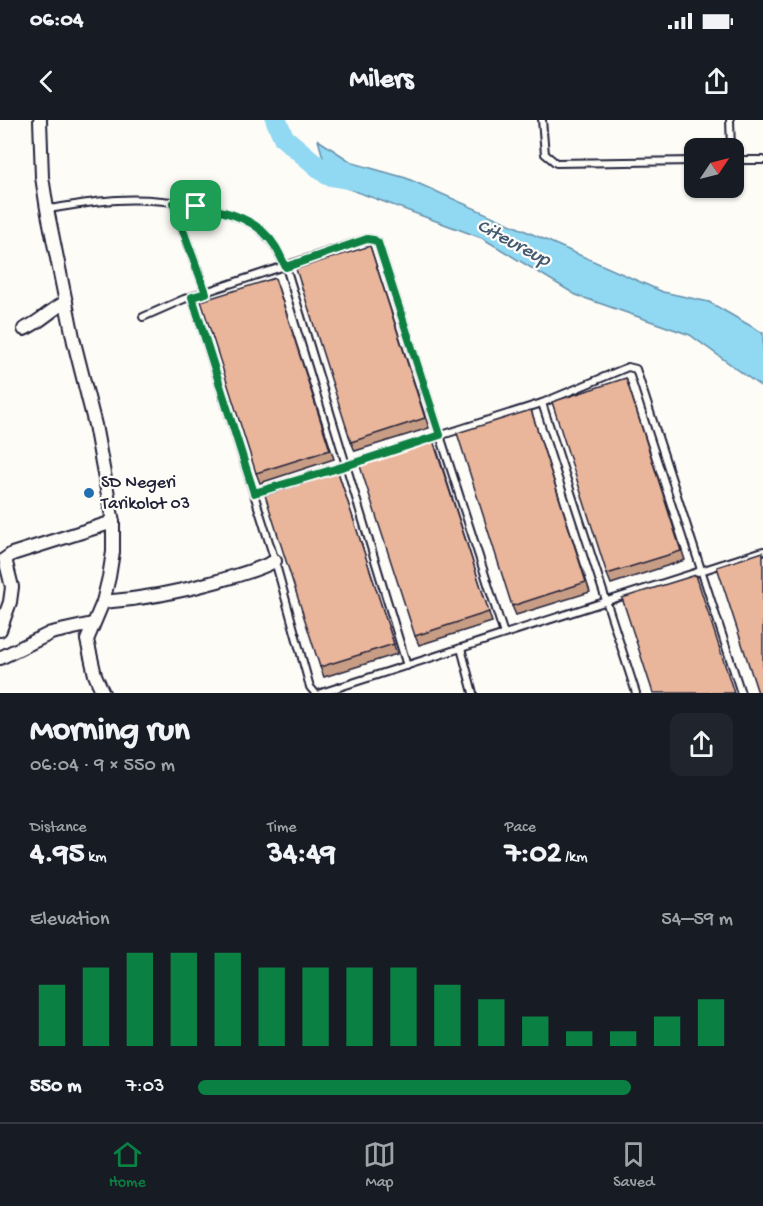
<!DOCTYPE html>
<meta charset="utf-8">
<style>
:root{--surface:#171b24;--page:#20242c;--text:#f1f3f6;--muted:#9ea1a6;--line:#363941;--accent:#0b8043}
body{margin:0;font-family:"Gochi Hand",sans-serif;background:var(--page);color:var(--text);height:100vh;display:flex;flex-direction:column;font-size:22px;white-space:nowrap}
*{box-sizing:border-box;margin:0}
p{font-size:20px;color:var(--muted)}
.icon{flex:none;width:33px;height:33px;fill:none;stroke:currentColor;stroke-width:2;stroke-linecap:round;stroke-linejoin:round}
.map{position:relative;height:573px;overflow:hidden}
.details{display:flex;flex-direction:column;background:var(--surface);flex:1}
.details>*{flex:none}
.needle{width:39px;rotate:55deg}
.tools{position:absolute;left:684px;top:18px;display:grid;gap:12px}
.tools a{display:grid;place-items:center;width:60px;height:60px;border-radius:12px;background:var(--surface);box-shadow:0 2px 4px #0004;font-size:30px}
.pin{position:absolute;display:grid;place-items:center;width:51px;height:51px;color:#fff;margin:-26px;border-radius:12px;box-shadow:0 3px 9px #0006}
.round{display:grid;place-items:center;flex:none;width:63px;height:63px;border-radius:12px;background:var(--page)}
.headline{display:flex;align-items:center;justify-content:space-between;height:102px;padding:0 30px}
h1{font-size:33px;font-weight:700;line-height:45px}
.stats{display:grid;grid-template-columns:repeat(3,1fr);gap:9px;height:102px;padding:6px 30px}
.stats div{display:grid;align-content:center}
.stats b{font-size:30px;font-weight:700}
.stats small{font-size:16px;font-weight:400}
.stats p{font-size:16px}
.chart{height:168px;padding:12px 30px}
.chart p{display:flex;justify-content:space-between}
.chart svg{width:100%;height:108px;margin-top:6px;stroke:var(--accent);stroke-width:6}
ul{padding:0 30px;list-style:none;font-size:20px}
li{display:grid;grid-template-columns:96px 72px 1fr;align-items:center;height:45px}
li i{height:15px;border-radius:8px;background:var(--accent)}
.status{display:flex;justify-content:space-between;align-items:center;height:42px;padding:0 30px;background:var(--surface);direction:ltr}
.status svg{height:16px;fill:currentColor}
header{display:flex;justify-content:space-between;align-items:center;height:78px;padding:0 30px;background:var(--surface);font-size:27px;font-weight:700}
.tabs{display:flex;justify-content:space-around;align-items:center;height:84px;border-top:2px solid var(--line);background:var(--surface);font-size:16px;color:var(--muted)}
.tabs a{display:grid;justify-items:center;gap:3px}
.tabs .active{color:var(--accent)}
.map>svg:first-child{display:block}
.water{fill:#91d8f2;stroke:#658fa9;stroke-width:1.5}
.lines{fill:none;stroke-linecap:round;stroke-linejoin:round}
.river{stroke:#91d8f2;stroke-width:21}
.lane-casing{stroke:#22223b;stroke-width:10}
.street-casing{stroke:#22223b;stroke-width:16}
.lane{stroke:#fdfcf7;stroke-width:6}
.street{stroke:#fdfcf7;stroke-width:12}
.wall{fill:#c89d85;stroke:#22223b;stroke-width:1.5}
.building{fill:#e9b69b;stroke:#22223b;stroke-width:1.5}
.route-casing{stroke:#fff;stroke-width:12}
.route{stroke:#0b8043;stroke-width:8}
.poi-dot{fill:#1f6fb2;stroke:#fdfcf7;stroke-width:2}
.labels{text-anchor:middle;dominant-baseline:central;stroke-width:4.5;stroke-linejoin:round;paint-order:stroke}
.poi-label{font-size:18px;fill:#22223b;stroke:#fdfcf7;text-anchor:start}
.water-label{font-size:20px;font-style:italic;fill:#435972;stroke:#fdfcf7}
</style>
<div class="status"><b>06:04</b><svg viewBox="0 0 49 12"><path d="M0 12V9h3v3zM5 12V6h3v6zM10 12V3h3v9zM15 12V0h3v12zM26 1h20v11H26zM47 4h2v5h-2z"/></svg></div>
<header><svg class="icon" aria-label="back" viewBox="0 0 24 24"><path d="M15 5l-7 7 7 7"/></svg>Milers<svg class="icon" aria-label="share" viewBox="0 0 24 24"><path d="M12 15V3M7 8l5-5 5 5M5 13v7h14v-7"/></svg></header>
<div class="map">
<svg width="763" height="573" viewBox="0 0 763 573">
<rect width="100%" height="100%" fill="#fdfcf7"/>
<filter id="ink" filterUnits="userSpaceOnUse"><feTurbulence type="fractalNoise" baseFrequency=".0167" numOctaves="2"/><feDisplacementMap in="SourceGraphic" scale="12" xChannelSelector="R" yChannelSelector="G"/><feConvolveMatrix kernelMatrix="1 2 1 2 8 2 1 2 1" color-interpolation-filters="sRGB"/></filter>
<g filter="url(#ink)">
<polygon class="water" points="318,20 353,43 406,58 663,172 709,182 763,213 763,268 690,215 576,175 482,118 330,62"/>
<g class="lines">
<polyline class="river" points="276,0 284,18 328,55 355,60"/>
<g class="lane-casing">
<g id="lane">
<polyline points="542,0 545,34 556,43 694,41"/>
<polyline points="730,0 731,28"/>
<polyline points="734,40 763,40"/>
<polyline points="173,83 206,173"/>
<path d="M48,89C70,86 94,81 117,80C155,78 234,85 263,112C274,122 279,134 286,147L407,546"/>
<polyline points="192,177 275,441 310,567 315,573"/>
<polyline points="143,197 184,179 367,119 374,120 378,123 504,514"/>
<polyline points="542,283 628,247 636,249 741,573"/>
<polyline points="254,373 345,346 542,283 636,573"/>
<polyline points="461,528 473,573"/>
<polyline points="321,573 763,431"/>
</g>
</g>
<g class="street-casing">
<g id="street">
<polyline points="40,0 42,57 47,89 74,222 95,305 113,402 113,432 109,457 103,482 87,520 95,555 103,573"/>
<path d="M24,209C41,202 50,190 66,182"/>
<path d="M103,482C143,479 180,472 218,461C238,455 256,451 275,441"/>
<polyline points="0,510 10,482 12,467 5,439 12,434 113,402"/>
<polyline points="0,538 51,513 92,504"/>
</g>
</g>
<use href="#lane" class="lane"/>
<use href="#street" class="street"/>
</g>
<g class="wall">
<polygon points="370,126 429,308 355,331 351,322"/>
<polygon points="278,167 334,339 260,363 256,353"/>
<polygon points="626,258 685,440 611,464 607,454"/>
<polygon points="531,290 590,472 516,495 512,486"/>
<polygon points="437,330 492,502 419,525 415,516"/>
<polygon points="338,352 397,534 324,557 320,547"/>
</g>
<g class="building">
<polygon points="370,126 425,298 351,322 296,149"/>
<polygon points="275,158 330,330 256,353 201,181"/>
<polygon points="626,258 681,431 607,454 552,282"/>
<polygon points="531,290 586,462 512,486 457,313"/>
<polygon points="433,320 489,492 415,516 359,343"/>
<polygon points="338,352 394,524 320,547 265,375"/>
<polygon points="763,432 763,573 758,573 717,447"/>
<polygon points="696,455 734,573 653,573 622,478"/>
</g>
</g>
<g class="lines" filter="url(#ink)">
<g class="route-casing">
<path id="route" d="M173,83C209,88 254,92 275,126C279,132 282,140 286,147L367,119L374,120L378,123L440,315L345,346L254,373L192,177L206,173Z"/>
</g>
<use href="#route" class="route"/>
</g>
<circle class="poi-dot" cx="89" cy="373" r="6"/>
<g class="labels">
<g class="poi-label">
<text x="101" y="363">SD Negeri<tspan x="101" dy="21">Tarikolot 03</tspan></text>
</g>
<g class="water-label">
<text transform="translate(513 124) rotate(28)">Citeureup</text>
</g>
</g>
</svg>
<div class="tools">
<a><svg class="needle" viewBox="-14 -14 28 28"><path d="M0-13l5 13h-10z" fill="#e53935"/><path d="M0 13l5-13h-10z" fill="#9ea1a6"/></svg></a>
</div>
<div class="pin" style="left:196px;top:86px;background:#1e9e55"><svg class="icon" aria-label="arrive" viewBox="0 0 24 24"><path d="M6 21V4h12l-3 4 3 4H6"/></svg></div>
</div>
<section class="details">
<div class="headline"><div><h1>Morning run</h1><p>06:04 · 9 × 550 m</p></div><a class="round"><svg class="icon" aria-label="share" viewBox="0 0 24 24"><path d="M12 15V3M7 8l5-5 5 5M5 13v7h14v-7"/></svg></a></div>
<div class="stats">
<div><p>Distance</p><b>4.95<small> km</small></b></div>
<div><p>Time</p><b>34:49</b></div>
<div><p>Pace</p><b>7:02<small> /km</small></b></div>
</div>
<div class="chart"><p><span>Elevation</span>54–59 m</p>
<svg viewBox="0 0 160 44" preserveAspectRatio="none"><path d="M5 44V19M15 44V12M25 44V6M35 44V6M45 44V6M55 44V12M65 44V12M75 44V12M85 44V12M95 44V19M105 44V25M115 44V32M125 44V38M135 44V38M145 44V32M155 44V25"/></svg>
</div>
<ul>
<li><b>550 m</b>7:03<i style="width:81%"></i></li>
</ul>
</section>
<nav class="tabs">
<a class="active"><svg class="icon" aria-label="home" viewBox="0 0 24 24"><path d="M3 11l9-7 9 7M6 9v11h12V9"/></svg>Home</a>
<a><svg class="icon" aria-label="map" viewBox="0 0 24 24"><path d="M3 6l6-2 6 2 6-2v14l-6 2-6-2-6 2zM9 4v14M15 6v14"/></svg>Map</a>
<a><svg class="icon" aria-label="saved" viewBox="0 0 24 24"><path d="M7 4h10v16l-5-4-5 4z"/></svg>Saved</a>
</nav>
